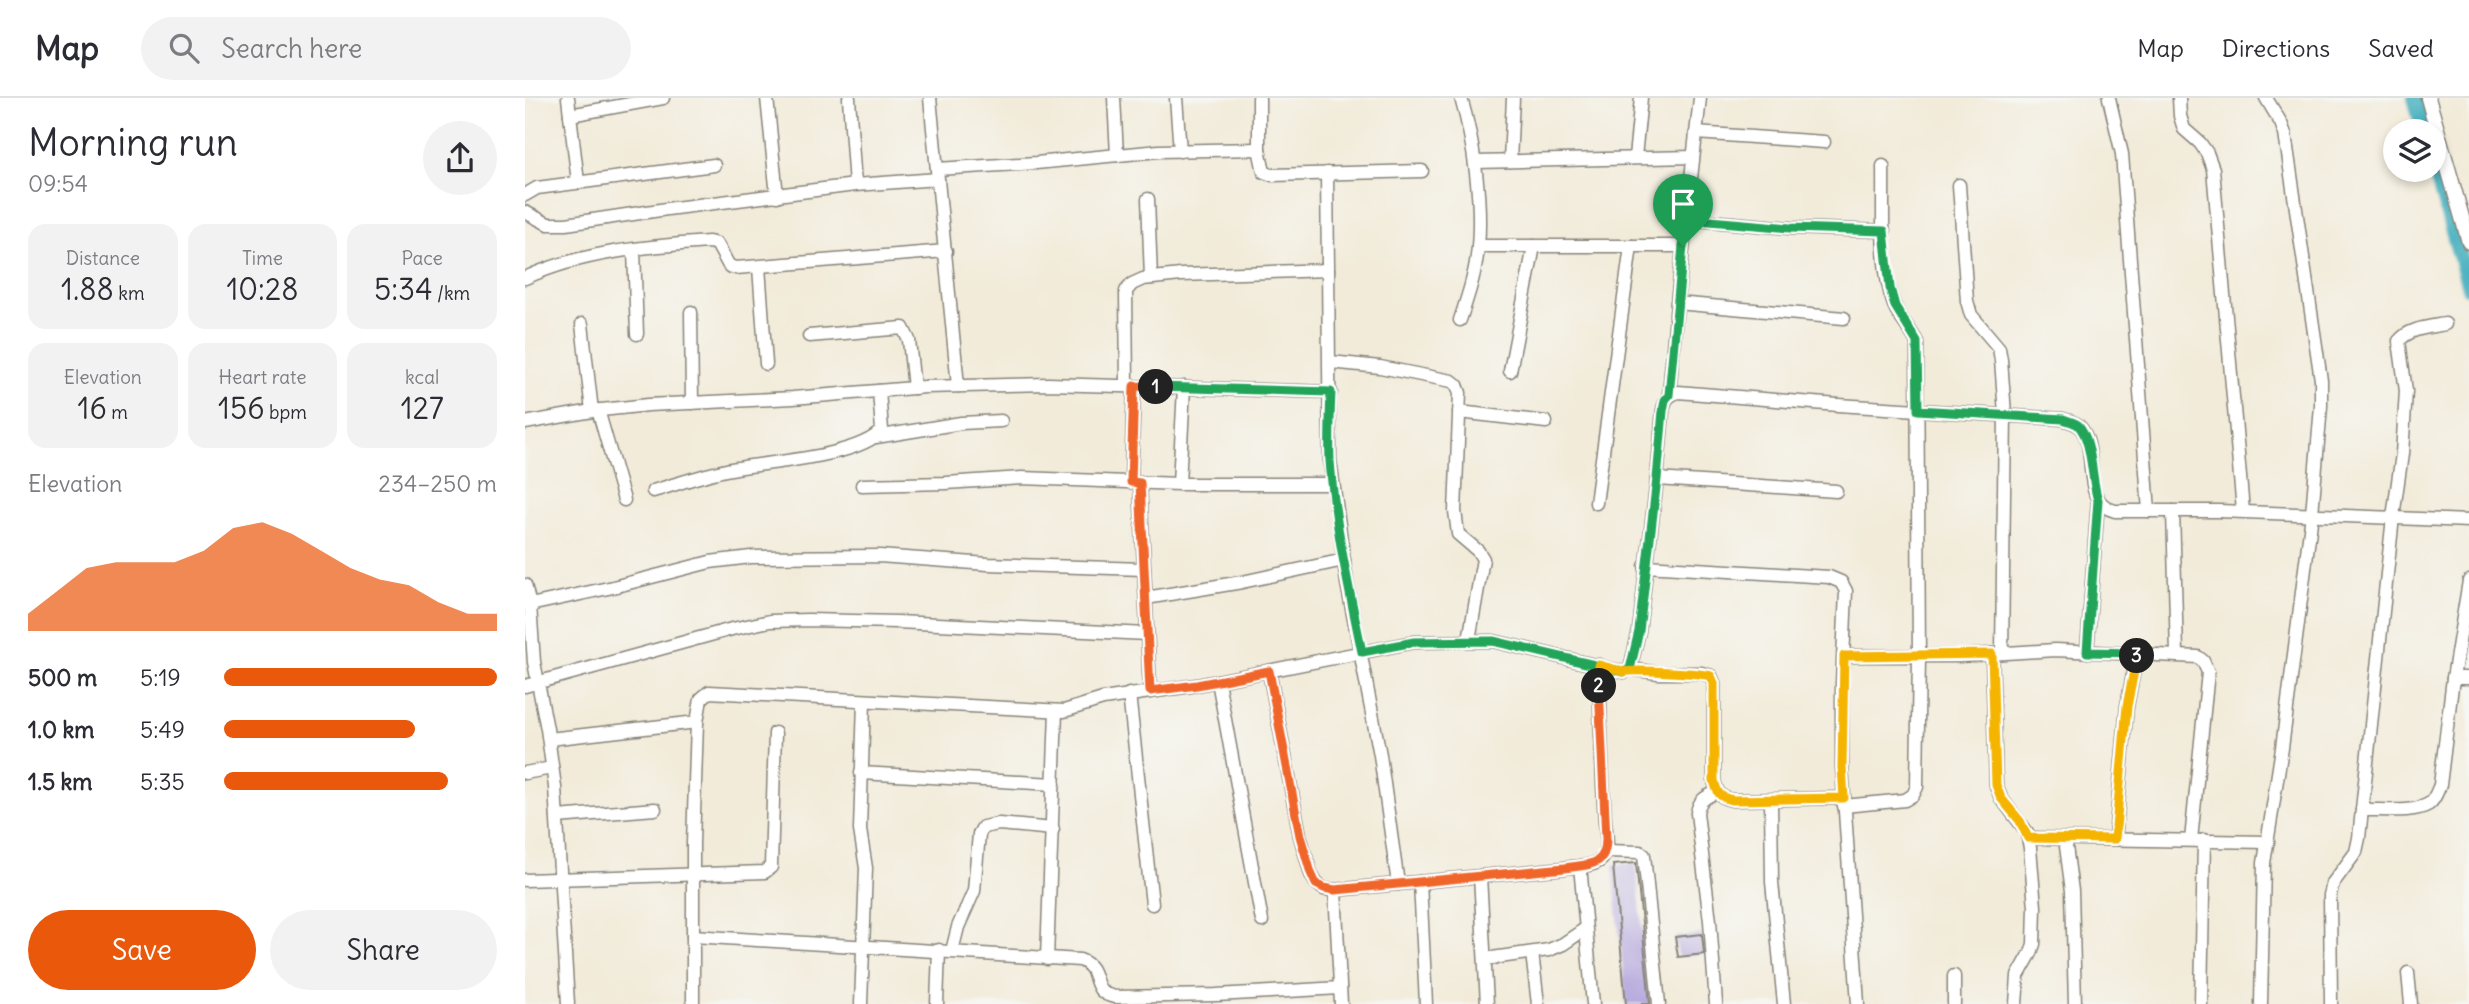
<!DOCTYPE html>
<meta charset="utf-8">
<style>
:root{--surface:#fff;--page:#f2f2f3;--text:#2b2b33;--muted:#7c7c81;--line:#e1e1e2;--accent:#ea580c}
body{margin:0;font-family:Delius,sans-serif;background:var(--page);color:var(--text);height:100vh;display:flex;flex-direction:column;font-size:26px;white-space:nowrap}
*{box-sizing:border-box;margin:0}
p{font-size:23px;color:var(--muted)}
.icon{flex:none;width:38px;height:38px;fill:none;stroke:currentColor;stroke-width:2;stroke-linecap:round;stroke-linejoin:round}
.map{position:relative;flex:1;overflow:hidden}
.side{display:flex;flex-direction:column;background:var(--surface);width:525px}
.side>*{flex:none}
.fabs{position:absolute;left:1858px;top:21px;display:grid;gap:14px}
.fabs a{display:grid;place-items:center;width:63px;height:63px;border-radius:50%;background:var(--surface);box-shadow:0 4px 10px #0003;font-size:35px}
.pin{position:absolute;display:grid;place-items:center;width:60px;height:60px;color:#fff;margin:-72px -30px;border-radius:50% 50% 50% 0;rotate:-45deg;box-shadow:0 0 7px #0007}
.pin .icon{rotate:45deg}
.km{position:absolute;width:35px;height:35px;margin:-18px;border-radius:50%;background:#222;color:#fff;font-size:19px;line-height:35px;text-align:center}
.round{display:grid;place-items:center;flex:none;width:74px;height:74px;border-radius:37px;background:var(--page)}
.summary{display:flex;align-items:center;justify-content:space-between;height:119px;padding:0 28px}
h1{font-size:38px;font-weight:600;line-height:52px}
.metrics{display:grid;grid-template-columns:repeat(3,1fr);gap:10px;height:119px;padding:7px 28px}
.metrics div{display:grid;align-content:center;border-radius:18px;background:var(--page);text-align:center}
.metrics b{font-size:30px;font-weight:600}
.metrics small{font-size:19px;font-weight:400}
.metrics p{font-size:19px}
.chart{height:196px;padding:14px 28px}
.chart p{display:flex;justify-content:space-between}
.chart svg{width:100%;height:126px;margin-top:7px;fill:var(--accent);opacity:.7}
.action{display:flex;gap:14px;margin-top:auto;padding:14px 28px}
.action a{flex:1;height:80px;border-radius:42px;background:var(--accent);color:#fff;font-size:28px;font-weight:600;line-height:80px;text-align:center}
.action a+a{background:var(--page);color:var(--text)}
ul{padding:0 28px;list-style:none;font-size:23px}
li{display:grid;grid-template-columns:112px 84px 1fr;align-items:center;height:52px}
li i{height:18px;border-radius:9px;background:var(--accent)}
header{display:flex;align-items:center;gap:42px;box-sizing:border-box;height:98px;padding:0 35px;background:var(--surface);border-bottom:2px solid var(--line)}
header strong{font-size:33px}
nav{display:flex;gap:38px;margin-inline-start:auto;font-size:24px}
.search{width:490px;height:63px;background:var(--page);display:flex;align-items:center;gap:18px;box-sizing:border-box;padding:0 24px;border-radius:38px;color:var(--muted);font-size:26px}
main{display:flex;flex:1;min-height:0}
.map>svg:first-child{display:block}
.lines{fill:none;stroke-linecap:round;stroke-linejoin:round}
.canal{stroke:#40aebd;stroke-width:16}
.building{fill:#b8abde}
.minor-casing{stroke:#87847a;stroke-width:15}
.tertiary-casing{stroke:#87847a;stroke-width:17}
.minor{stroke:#fff;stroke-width:12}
.tertiary{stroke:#fff;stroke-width:14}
.split-1-casing{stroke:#fff;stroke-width:14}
.split-2-casing{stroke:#fff;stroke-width:14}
.split-3-casing{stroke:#fff;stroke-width:14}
.split-4-casing{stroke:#fff;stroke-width:14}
.split-1{stroke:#22a559;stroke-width:9}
.split-2{stroke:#f0652b;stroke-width:9}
.split-3{stroke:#f5b400;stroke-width:9}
.split-4{stroke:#22a559;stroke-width:9}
</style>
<header>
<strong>Map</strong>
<div class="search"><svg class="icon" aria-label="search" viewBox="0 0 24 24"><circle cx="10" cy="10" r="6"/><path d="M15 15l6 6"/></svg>Search here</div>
<nav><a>Map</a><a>Directions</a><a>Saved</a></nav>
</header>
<main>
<section class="side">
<div class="summary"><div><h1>Morning run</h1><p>09:54</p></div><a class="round"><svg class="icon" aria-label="share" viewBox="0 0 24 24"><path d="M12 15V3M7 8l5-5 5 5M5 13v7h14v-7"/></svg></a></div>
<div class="metrics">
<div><p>Distance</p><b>1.88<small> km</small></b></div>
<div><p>Time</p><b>10:28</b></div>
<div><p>Pace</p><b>5:34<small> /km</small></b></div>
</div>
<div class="metrics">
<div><p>Elevation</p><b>16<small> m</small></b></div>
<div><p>Heart rate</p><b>156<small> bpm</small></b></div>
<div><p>kcal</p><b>127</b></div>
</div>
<div class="chart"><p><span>Elevation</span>234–250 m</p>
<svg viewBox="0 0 160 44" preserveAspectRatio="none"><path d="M0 44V38L10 30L20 22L30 20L40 20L50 20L60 16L70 8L80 6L90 10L100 16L110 22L120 26L130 28L140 34L150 38L160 38V44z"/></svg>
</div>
<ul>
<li><b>500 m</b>5:19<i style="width:100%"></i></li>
<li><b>1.0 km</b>5:49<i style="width:70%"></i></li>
<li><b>1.5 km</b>5:35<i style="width:82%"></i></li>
</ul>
<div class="action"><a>Save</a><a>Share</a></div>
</section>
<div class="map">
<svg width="1944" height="906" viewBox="0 0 1944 906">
<rect width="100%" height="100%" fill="#f6f6f2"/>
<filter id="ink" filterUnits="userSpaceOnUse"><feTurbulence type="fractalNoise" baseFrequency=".0143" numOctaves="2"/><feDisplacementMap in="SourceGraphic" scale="14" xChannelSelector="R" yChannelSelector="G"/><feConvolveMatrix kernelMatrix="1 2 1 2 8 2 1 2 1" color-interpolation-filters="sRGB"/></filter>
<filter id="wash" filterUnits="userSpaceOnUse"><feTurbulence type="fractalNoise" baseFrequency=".00686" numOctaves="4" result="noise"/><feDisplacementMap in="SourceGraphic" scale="28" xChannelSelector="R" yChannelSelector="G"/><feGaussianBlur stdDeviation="1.57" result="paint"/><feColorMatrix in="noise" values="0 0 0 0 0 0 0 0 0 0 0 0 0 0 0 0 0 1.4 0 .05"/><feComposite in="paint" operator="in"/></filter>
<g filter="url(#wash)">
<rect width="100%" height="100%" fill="#f2ebd9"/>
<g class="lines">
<g class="canal">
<polyline points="1890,0 1899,33"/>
<polyline points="1909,68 1944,189"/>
</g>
</g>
<g id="blocks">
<g class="building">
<polygon points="1111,765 1125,906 1101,906 1088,767"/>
<polygon points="1177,836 1179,856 1153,859 1150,839"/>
</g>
</g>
</g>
<g filter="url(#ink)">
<use href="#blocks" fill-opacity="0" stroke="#87847a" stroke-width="2"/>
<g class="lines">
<g class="minor-casing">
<g id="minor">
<polyline points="43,0 53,84"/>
<polyline points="242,0 252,98"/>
<polyline points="324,0 330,87"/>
<polyline points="405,0 433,288"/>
<polyline points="589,0 592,57"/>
<polyline points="651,0 655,53"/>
<polyline points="734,0 734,51 739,74 747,77 897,73"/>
<polyline points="1584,0 1597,56 1624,413"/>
<polyline points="1654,0 1655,18 1659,31 1675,45 1682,55 1688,71 1718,413"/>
<polyline points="45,17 138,0"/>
<polyline points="1171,35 1299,44"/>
<polyline points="1110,59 1116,0"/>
<polyline points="985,63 988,0"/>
<polyline points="950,64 1168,59"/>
<polyline points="412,71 511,65 634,53 734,51"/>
<polyline points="802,75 805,362 822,485 855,657 873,786"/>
<polyline points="1434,87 1442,203 1446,217 1474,250 1476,262 1480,316 1477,555"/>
<polyline points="0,97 12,90 189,67"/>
<polyline points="623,101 626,180"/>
<polyline points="0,114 23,126 41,126 142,111 330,87 413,81"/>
<polyline points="1161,121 1265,130 1359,133"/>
<polyline points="953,148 1158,148"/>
<polyline points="109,152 112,236"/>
<polyline points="234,169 241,266"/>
<path d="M0,180C56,154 123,148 184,144L192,146L204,168L211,170L421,153"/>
<polyline points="1152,205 1319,220"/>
<polyline points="166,214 167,305"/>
<path d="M935,222C943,198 951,174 953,149C957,102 949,45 936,0"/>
<polyline points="57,226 67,313"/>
<polyline points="284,238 378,230 384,242 389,290"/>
<polyline points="805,264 855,269 927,283 932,287 935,295 930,413 933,436 953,453 958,461 944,542"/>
<polyline points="985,273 1009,148"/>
<polyline points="602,288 601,193 607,186 618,181 656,177 803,172"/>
<polyline points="1144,297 1152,205 1175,0"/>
<polyline points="73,312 99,402"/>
<polyline points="934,314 1021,324"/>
<polyline points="0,325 67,313 123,307 268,300 400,289 523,286 806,294"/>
<polyline points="351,339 436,325 476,323"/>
<polyline points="1132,381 1311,393"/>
<polyline points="606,384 609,288"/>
<polyline points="615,385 625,593"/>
<polyline points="654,386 659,289"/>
<polyline points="337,387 421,385 497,380 654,386 808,386"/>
<path d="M128,393C152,386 177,377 201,372C239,364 333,360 357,332L354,293"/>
<polyline points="1071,405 1106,148"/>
<polyline points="1648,413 1652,556"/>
<polyline points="1120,468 1304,479 1316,484 1321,493 1317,586 1317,669 1333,906"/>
<polyline points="0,487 5,507 9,564 22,631 30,689 43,906"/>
<polyline points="621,500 717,484 819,462"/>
<polyline points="5,507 88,489 185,464 226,459 354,458 463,466 619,471"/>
<polyline points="1562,554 1573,402"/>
<polyline points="1467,556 1471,687 1476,700 1502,734 1505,750 1510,809 1509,846 1506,855 1493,878 1491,906"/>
<polyline points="1319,558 1434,558 1530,552 1673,559 1678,563 1683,574 1666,742"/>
<path d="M1105,571L1134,575H1176L1186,578L1189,585V682C1192,695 1194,699 1207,702L1319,700"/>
<path d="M744,573L775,738L786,776L791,785L799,791L810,792L1040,770C1051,768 1069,769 1077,761C1085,753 1081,734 1080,724C1077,672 1075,619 1074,567"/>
<polyline points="1928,580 1944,580"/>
<polyline points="693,583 737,823"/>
<polyline points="0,588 207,531 245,523 283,522 372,524 622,536"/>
<polyline points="604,596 627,806"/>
<polyline points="24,641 172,624"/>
<polyline points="0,675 27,670"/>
<polyline points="336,675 529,686"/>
<polyline points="1246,702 1247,784 1259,906"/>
<path d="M1319,708L1380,702L1388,697L1392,689L1394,558L1392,244C1385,231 1375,221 1369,207C1354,167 1359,111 1358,68"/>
<path d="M1837,712C1856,711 1887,716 1904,706C1910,701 1912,694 1915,687L1928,580L1944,483"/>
<polyline points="32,719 130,711"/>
<polyline points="1503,740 1743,744"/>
<polyline points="1540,741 1547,793 1550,906"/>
<polyline points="1590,741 1602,608 1612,556"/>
<polyline points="1081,753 1115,754 1119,757 1134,906"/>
<polyline points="1055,768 1068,906"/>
<polyline points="955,778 962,906"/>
<polyline points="0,782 240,774 246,769 250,635"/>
<polyline points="895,784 901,906"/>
<polyline points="810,792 816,906"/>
<path d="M168,838L555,862C579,871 562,895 591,899L691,897L815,890"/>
<polyline points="427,853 433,829 449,793 454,736 458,729 474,726 528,731"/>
<polyline points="1007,855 1013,906"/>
<polyline points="522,861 531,613"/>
<polyline points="960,861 1024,852 1038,846 1060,831"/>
<polyline points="1883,875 1886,906"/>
<polyline points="1429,878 1429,906"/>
<path d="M168,906V746L172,624L176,601L184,594L539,613L578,601L672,587L889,544L968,543L1099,574L1105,571L1114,533L1132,381L1138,312C1140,302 1142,298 1153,294L1313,307L1538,321C1543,323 1549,324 1553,327C1577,349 1552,403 1590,413H1694L1944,423"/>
<polyline points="336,906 341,770 335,732 339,603"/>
<polyline points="412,906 414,852"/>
<path d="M1191,906L1185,823L1172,715C1174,702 1180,699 1192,694"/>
<polyline points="1676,906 1679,742"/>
<polyline points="1736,906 1739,765 1757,650 1787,416 1796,308 1796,282 1760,36 1756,25 1741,0"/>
<path d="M1806,906L1805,797L1808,785L1831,754L1834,740L1868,419L1877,356L1881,293L1874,243C1884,230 1905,229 1920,226"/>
</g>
</g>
<g class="tertiary-casing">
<polyline id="tertiary" points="1903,0 1944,144"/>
</g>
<use href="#minor" class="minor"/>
<use href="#tertiary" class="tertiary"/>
</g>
</g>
<g class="lines" filter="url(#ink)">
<g class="split-1-casing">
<path id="split-1" d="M631,289L806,294C805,317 804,340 805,363C810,428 824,491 837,554L889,544L968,543L1099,574L1105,571L1114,533L1132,381L1138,313L1140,302L1144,297L1158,148"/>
</g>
<g class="split-2-casing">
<path id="split-2" d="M631,289L609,288L606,384L615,385L625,593L672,587L744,573L775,738L786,775L791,786L799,790L810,792L1040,770C1064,766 1081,769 1081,741L1074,588"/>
</g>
<g class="split-3-casing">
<path id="split-3" d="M1074,588V567L1099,574C1105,571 1177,575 1186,578L1189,585V682C1192,695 1194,699 1207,702L1319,700L1317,669L1319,558L1467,556L1471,687L1476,700L1495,723L1503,740L1590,741L1602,608L1612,558"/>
</g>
<g class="split-4-casing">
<path id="split-4" d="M1158,148L1161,121L1265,130L1359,133L1365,190L1370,208L1392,244L1393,312L1538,321C1543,323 1549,324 1553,327C1568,342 1566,382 1573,402L1562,554L1612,555V558"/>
</g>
<use href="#split-1" class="split-1"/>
<use href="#split-2" class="split-2"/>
<use href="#split-3" class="split-3"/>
<use href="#split-4" class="split-4"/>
</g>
</svg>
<div class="fabs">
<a><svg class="icon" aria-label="layers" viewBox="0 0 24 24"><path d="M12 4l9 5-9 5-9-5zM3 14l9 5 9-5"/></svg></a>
</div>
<div class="pin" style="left:1158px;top:148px;background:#1e9e55"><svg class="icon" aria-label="arrive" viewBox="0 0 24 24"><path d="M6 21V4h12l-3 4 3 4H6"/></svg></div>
<b class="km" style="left:631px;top:289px">1</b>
<b class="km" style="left:1074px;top:588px">2</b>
<b class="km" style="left:1612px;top:558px">3</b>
</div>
</main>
